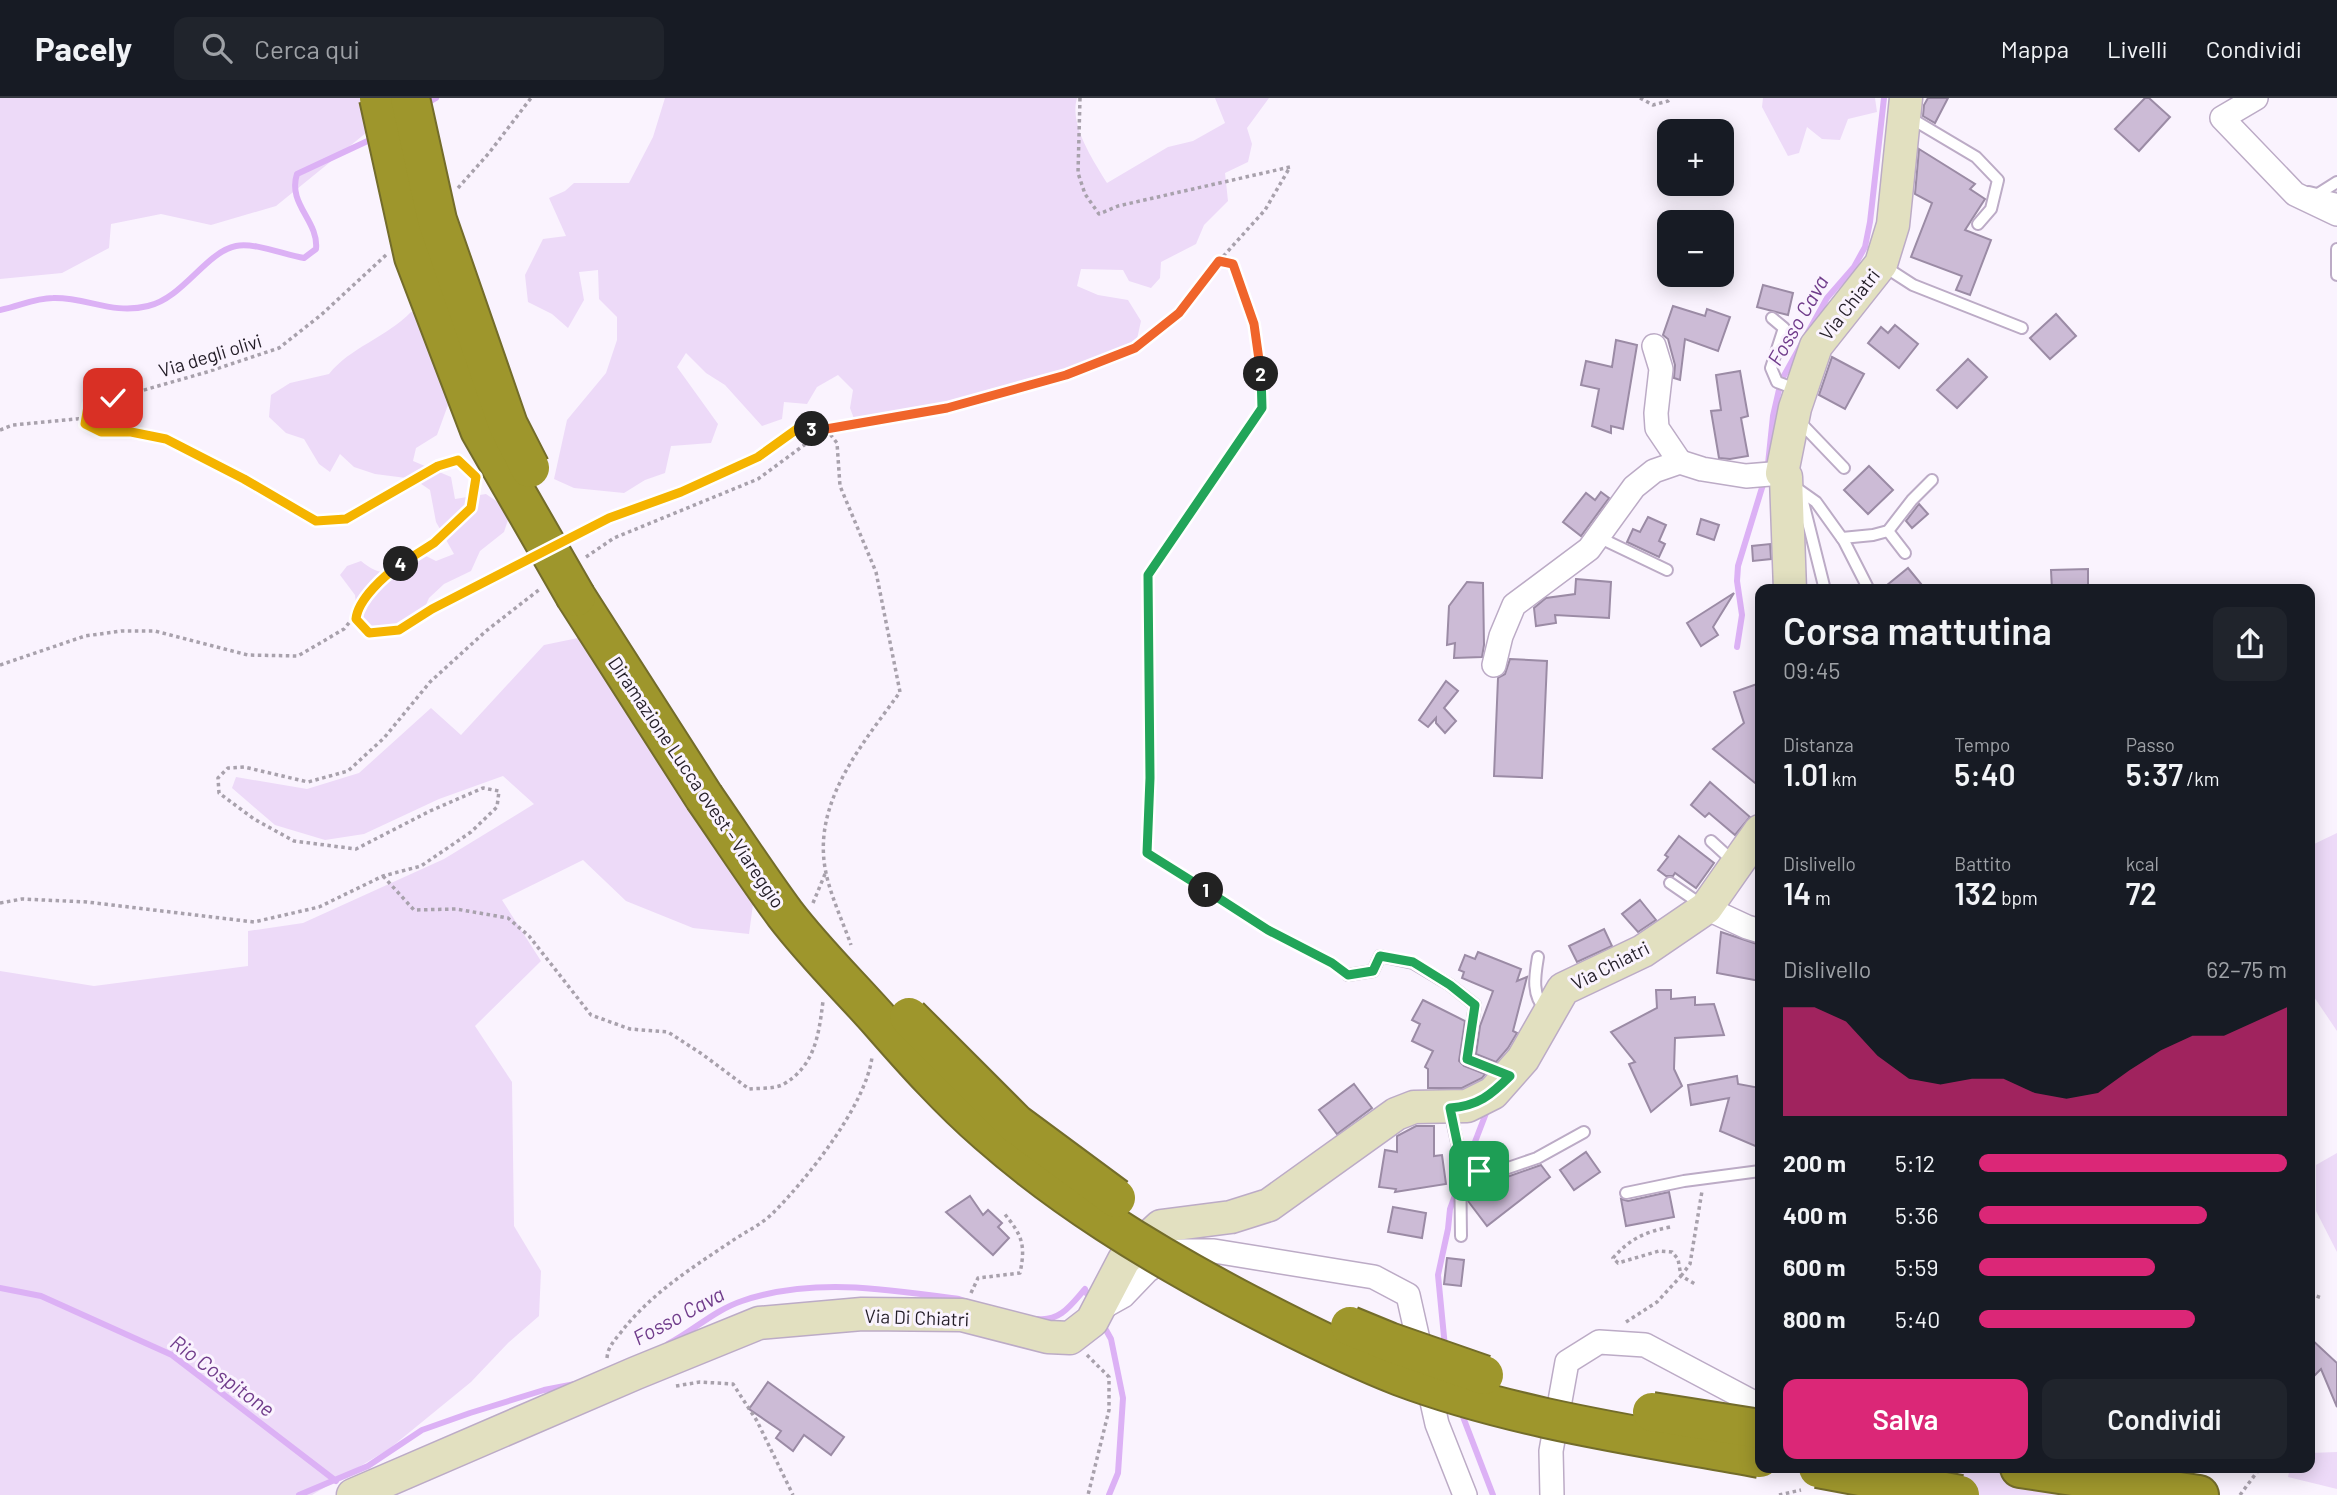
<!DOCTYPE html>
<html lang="it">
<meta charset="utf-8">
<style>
:root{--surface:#171b24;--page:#20242c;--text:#f1f3f6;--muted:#9ea1a6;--line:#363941;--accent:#db2777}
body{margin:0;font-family:Barlow,sans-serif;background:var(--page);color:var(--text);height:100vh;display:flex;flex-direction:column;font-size:26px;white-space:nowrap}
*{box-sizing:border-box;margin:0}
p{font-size:23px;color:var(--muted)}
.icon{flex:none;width:38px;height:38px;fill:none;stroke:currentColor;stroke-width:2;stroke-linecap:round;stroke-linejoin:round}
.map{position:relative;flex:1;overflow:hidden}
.details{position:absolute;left:1755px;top:486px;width:560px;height:889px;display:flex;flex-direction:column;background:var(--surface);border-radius:14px;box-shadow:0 4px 18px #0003}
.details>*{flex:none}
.controls{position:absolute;left:1657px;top:21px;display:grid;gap:14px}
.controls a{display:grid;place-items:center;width:77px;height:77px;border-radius:14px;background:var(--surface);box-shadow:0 4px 18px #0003;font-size:35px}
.pin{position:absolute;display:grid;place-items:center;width:60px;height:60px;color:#fff;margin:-30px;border-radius:14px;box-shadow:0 4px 10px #0006}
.km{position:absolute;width:35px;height:35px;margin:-18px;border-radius:50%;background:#222;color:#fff;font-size:19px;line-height:35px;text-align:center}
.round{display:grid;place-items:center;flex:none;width:74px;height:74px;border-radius:14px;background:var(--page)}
.head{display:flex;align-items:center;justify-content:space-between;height:119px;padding:0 28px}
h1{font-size:38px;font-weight:600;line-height:52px}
.metrics{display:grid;grid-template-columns:repeat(3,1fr);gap:10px;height:119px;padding:7px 28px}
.metrics div{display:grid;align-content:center}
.metrics b{font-size:30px;font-weight:600}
.metrics small{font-size:19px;font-weight:400}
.metrics p{font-size:19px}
.chart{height:196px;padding:14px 28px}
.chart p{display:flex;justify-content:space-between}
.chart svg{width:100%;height:126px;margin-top:7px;fill:var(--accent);opacity:.7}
.button{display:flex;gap:14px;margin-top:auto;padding:14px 28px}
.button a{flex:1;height:80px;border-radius:14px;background:var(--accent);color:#fff;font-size:28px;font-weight:600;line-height:80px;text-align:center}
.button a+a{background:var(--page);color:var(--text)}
ul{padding:0 28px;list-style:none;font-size:23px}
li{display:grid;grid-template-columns:112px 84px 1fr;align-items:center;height:52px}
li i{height:18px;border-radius:9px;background:var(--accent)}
header{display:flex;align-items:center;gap:42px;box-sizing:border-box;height:98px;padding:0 35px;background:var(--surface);border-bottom:2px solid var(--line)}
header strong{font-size:33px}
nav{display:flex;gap:38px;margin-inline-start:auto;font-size:24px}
.search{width:490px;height:63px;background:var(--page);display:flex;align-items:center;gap:18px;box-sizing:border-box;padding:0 24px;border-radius:14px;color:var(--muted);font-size:26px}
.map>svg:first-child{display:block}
.green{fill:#eddaf8}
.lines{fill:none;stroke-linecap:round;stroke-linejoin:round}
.stream{stroke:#dcb1f5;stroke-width:6}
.building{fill:#ccbbd6;stroke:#9b8ba5;stroke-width:2}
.lane-casing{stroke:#bcabc6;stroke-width:14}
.street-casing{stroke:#bcabc6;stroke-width:26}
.secondary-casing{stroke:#bcabc6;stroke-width:35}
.highway-casing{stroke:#736c2a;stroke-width:42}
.path{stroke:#a8a1ac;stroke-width:3.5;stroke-dasharray:3.5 3.5;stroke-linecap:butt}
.lane{stroke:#fff;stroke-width:10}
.street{stroke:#fff;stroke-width:23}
.secondary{stroke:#e2e0c0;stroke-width:32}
.highway{stroke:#9e962c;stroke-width:38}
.highway-bridge-casing{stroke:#736c2a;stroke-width:42;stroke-linecap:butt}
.highway-bridge{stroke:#9e962c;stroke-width:38}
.split-1-casing{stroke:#fff;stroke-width:14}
.split-2-casing{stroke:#fff;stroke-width:14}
.split-3-casing{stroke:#fff;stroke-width:14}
.split-4-casing{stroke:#fff;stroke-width:14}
.split-5-casing{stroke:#fff;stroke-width:14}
.split-1{stroke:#22a559;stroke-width:9}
.split-2{stroke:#22a559;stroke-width:9}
.split-3{stroke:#f0652b;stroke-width:9}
.split-4{stroke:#f5b400;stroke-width:9}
.split-5{stroke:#f5b400;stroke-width:9}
.labels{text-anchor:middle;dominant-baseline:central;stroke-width:6;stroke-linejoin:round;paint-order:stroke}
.street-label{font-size:19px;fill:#231d27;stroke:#faf3fe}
.water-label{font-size:21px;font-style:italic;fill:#703c8b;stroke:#faf3fe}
</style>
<header>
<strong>Pacely</strong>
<div class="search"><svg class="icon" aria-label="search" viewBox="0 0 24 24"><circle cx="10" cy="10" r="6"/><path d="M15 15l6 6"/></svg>Cerca qui</div>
<nav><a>Mappa</a><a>Livelli</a><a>Condividi</a></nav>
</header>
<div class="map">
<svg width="2337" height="1397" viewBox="0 0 2337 1397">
<rect width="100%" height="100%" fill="#faf3fe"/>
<g class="green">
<polygon points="0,0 409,0 276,108 211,127 161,116 111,126 109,150 62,175 0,181"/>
<path d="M665,0H1077C1069,27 1093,62 1107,85L1168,49L1193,43L1225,25L1215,0H1269L1247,30L1252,46L1248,64L1225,75L1228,103L1204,127L1196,146L1161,164L1160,180L1151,190L1129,183L1123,172L1081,171L1077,188L1098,197L1128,202L1141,223L1135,250L1066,277L947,311L856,326L850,310L853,292L838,277L817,289L807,306L784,304L782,321L762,328L725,287L706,275L686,255L677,269L718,326L711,345L671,348L665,375L645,382L624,395L574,390L554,381L567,322L606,275L617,242V219L599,201L598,172L579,174L584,202L568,230L552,216L528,204L525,177L543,141L566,138L549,100L565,93L574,85H629L653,39Z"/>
<polygon points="1763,0 1875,0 1877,14 1848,21 1840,42 1822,41 1807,29 1799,55 1788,58 1762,9"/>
<path d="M411,214L429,217L451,280L448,307L437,337L416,350L413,363L451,379L455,401L486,396L511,413L504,434L480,453L471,473L444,486L429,500L422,516L397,529L371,532L358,521L355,497L340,477L347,468L361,463C386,484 397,472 420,455L436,463L454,456L436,424L430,392L414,381L375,376L354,369L340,356L330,374L319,366L304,341L286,335L269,319L271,297L290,285L329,276C349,250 387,239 411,214Z"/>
<polygon points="578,540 756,784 749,836 693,830 626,803 583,762 502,802 541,863 475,928 512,984 514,1128 541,1173 539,1218 508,1245 471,1284 389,1351 312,1397 0,1397 0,873 94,888 248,868 248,833 303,825 444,761 534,706 503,678 439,701 364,736 325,742 275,727 232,690 236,679 307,691 359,675 431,610 461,637 544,547"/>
<polygon points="2337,735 2337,933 2310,893 2310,748"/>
<polygon points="2337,1055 2337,1154 2316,1113 2316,1067"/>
<polygon points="2337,1354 2337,1391 2288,1379 2290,1370 2310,1370 2310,1355"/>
<polygon points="1913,1370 2116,1370 2109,1397 1913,1397"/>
</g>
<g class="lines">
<g class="stream">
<polyline points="424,7 436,0"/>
<path d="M0,212C18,209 34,200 53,200C87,199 112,217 148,208C183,200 206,154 236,148C254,144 285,157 304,160L316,151C319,123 287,106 297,76L374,40"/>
<polyline points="1768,366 1773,318 1781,283 1827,200 1854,169 1865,149 1870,124 1884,0"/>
<polyline points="1737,549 1742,517 1737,483 1738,468 1765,380"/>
<polyline points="1463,1075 1488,1010"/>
<polyline points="0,1190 41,1198 172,1257 336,1383"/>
<path d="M1037,1221C1060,1224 1071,1207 1085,1191L1087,1196"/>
<polyline points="1106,1232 1111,1241 1123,1300 1118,1375 1109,1397"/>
<path d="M668,1246C693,1233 715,1212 742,1203C812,1179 888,1191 959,1201L968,1204"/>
<polyline points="1445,1249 1438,1177 1448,1131 1450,1111 1457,1092"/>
<polyline points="1460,1311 1493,1397"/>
<polyline points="299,1397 368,1368 422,1332 470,1315 544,1292 575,1286"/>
</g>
</g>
<g class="building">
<polygon points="1928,0 1948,0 1935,25 1923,18 1924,7"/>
<polygon points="2145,0 2149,0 2170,19 2139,53 2115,31"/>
<polygon points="1919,51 1975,86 1970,91 1985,101 1965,132 1991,142 1970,197 1956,192 1962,178 1911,159 1932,105 1915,96"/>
<polygon points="1763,187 1793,195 1788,217 1757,209"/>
<polygon points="1673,208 1705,218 1707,211 1730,219 1718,253 1685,241 1680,282 1674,280 1675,267 1668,241 1663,237"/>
<polygon points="2056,216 2076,238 2050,261 2030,240"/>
<polygon points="1895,227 1918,246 1899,270 1868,245 1881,229 1888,235"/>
<polygon points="1616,242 1637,247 1623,331 1611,328 1611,335 1592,328 1599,291 1581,287 1586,263 1612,269"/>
<polygon points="1832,259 1864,276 1845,311 1819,297"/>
<polygon points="1968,261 1987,279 1957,310 1937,292"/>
<polygon points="1740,273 1748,318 1741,320 1748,358 1730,361 1719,360 1711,313 1721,312 1716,277"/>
<polygon points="1869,368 1893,392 1868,416 1844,392"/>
<polygon points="1601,394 1609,400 1581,438 1563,424 1586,395 1595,402"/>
<polygon points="1919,406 1928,416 1912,430 1906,423"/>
<polygon points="1648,419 1666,427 1659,443 1665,446 1659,459 1627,444 1633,431 1640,434"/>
<polygon points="1701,421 1719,427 1714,442 1697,436"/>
<polygon points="1770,446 1771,461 1753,463 1752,448"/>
<polygon points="1908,470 1926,492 1881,492"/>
<polygon points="2088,471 2088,492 2052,492 2051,472"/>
<polygon points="1576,481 1611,484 1609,520 1555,517 1556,525 1536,528 1534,510 1546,500 1575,496"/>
<polygon points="1467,484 1483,485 1484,547 1482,559 1454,560 1455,545 1447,547 1449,508"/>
<polygon points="1734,495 1713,529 1718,537 1701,548 1687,525"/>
<polygon points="1510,561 1547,563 1542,680 1494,678 1498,580 1505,576"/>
<polygon points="1446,583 1458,593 1444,610 1456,623 1445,635 1436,625 1436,620 1428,629 1419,622"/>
<polygon points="1760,585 1760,689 1713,651 1744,625 1734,594"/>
<polygon points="1710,684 1750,719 1735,737 1709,715 1705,719 1691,707"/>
<polygon points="1679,738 1714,765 1696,790 1675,775 1673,778 1666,778 1658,772 1668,759 1665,757"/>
<polygon points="1640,802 1656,822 1638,834 1622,816"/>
<polygon points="1604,831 1612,848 1577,864 1569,848"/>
<polygon points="1721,834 1760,847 1760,883 1717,875"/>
<polygon points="1478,854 1521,871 1517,883 1527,879 1513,933 1517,935 1508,950 1496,964 1476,956 1480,928 1493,893 1462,880 1464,874 1459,872 1465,857 1475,861"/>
<polygon points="1656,892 1671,892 1671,901 1695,899 1695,907 1714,906 1724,937 1675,940 1674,971 1682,988 1651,1014 1629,966 1635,964 1611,934 1657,910"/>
<polygon points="1423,902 1465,923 1459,963 1464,968 1485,976 1482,980 1462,990 1428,990 1428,971 1425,969 1433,953 1412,943 1420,926 1412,922"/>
<polygon points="1737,978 1738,986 1760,990 1760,1050 1720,1033 1729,1000 1691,1007 1688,987"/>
<polygon points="1354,986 1372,1010 1337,1036 1319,1012"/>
<polygon points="1416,1028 1434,1028 1434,1058 1442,1057 1446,1086 1395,1094 1396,1091 1379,1089 1385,1052 1397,1054 1397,1038"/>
<polygon points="1586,1054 1600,1074 1574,1092 1560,1072"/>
<polygon points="1541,1067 1550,1079 1487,1128 1468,1103 1468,1098 1493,1080 1507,1079"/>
<polygon points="1669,1094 1674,1119 1626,1128 1621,1101 1628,1103"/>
<polygon points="970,1098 983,1117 988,1112 1002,1125 998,1129 1009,1140 993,1157 946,1114"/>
<polygon points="1393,1109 1426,1115 1422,1140 1388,1134"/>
<polygon points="1447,1160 1464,1162 1461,1188 1444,1186"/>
<polygon points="2310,1240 2337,1265 2337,1309 2321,1271 2310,1282"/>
<polygon points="768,1284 844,1339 831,1357 804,1337 793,1353 776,1340 781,1333 749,1311"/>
</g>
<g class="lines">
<g class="lane-casing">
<g id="lane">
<polyline points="1907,18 1976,59 1998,82 1991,111 1978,126"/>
<polyline points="2309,94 2337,101"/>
<polyline points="2318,96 2337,84"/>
<polyline points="2337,151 2337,177"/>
<polyline points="1882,167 1913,187 2022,230"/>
<polyline points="1772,220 1784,230 1771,270 1777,284 1798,292"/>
<polyline points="1797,321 1844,370"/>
<polyline points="1792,387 1816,404 1844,443 1869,492"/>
<polyline points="1797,394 1803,404 1825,492"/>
<polyline points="1888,433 1905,455"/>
<polyline points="1598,439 1667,472"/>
<polyline points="1842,440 1873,437 1888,433 1912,402 1932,382"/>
<polyline points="1711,743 1735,765"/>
<polyline points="1670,785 1702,807"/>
<path d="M1538,859C1535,877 1531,898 1546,912"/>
<polyline points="1348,877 1373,873 1380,858 1413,865 1450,887 1475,907 1467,961 1504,975"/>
<polyline points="1450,1012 1460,1058 1461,1138"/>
<polyline points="1462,1084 1479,1073 1505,1071 1537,1060 1584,1034"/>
<polyline points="1626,1095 1684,1083 1760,1073"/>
</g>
</g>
<g class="street-casing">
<g id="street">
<polyline points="2256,0 2222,20 2295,96 2337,116"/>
<polyline points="1654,248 1661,271 1656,315 1657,330 1680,364"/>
<polyline points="1494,567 1501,538 1514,507 1589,451 1634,389 1654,373 1680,364 1702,371 1746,378 1782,375"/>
<polyline points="1706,810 1747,829 1760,833"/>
<polyline points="1098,1212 1123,1198 1147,1173 1177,1153 1214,1153 1374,1179 1408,1197 1437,1326 1465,1397"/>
<polyline points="1552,1397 1551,1353 1567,1264 1599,1244 1645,1247 1760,1308"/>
</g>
</g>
<g class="secondary-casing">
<g id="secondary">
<polyline points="1790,492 1786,379 1782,375 1795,310 1816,248 1881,166 1893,127 1906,0"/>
<polyline points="353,1397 636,1275 759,1225 862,1216 962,1217 1048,1239 1070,1240 1092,1223 1124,1162 1161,1128 1231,1119 1269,1107 1396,1016 1414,1009 1467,1008 1493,995 1523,961 1563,891 1643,853 1706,810 1760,733"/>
</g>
</g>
<g class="highway-casing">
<g id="highway">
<polyline points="576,499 704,699"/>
<polyline points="2020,1370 2199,1397"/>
</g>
</g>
<g class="path">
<polyline points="1080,0 1078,75 1085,96 1099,116 1118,108 1290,69 1265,112 1219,163"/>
<polyline points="1640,0 1653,7 1668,3 1671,0"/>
<polyline points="458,90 489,55 531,0"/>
<polyline points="386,157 321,217 279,250 207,274 88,308 85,326 101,334 131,334 166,341 244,381 316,423 346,421 438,368 458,362 469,372"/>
<path d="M826,331L837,345L840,388L876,474L900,594C862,647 811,705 826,775C831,799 843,824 851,847"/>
<polyline points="0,332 13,327 86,320"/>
<polyline points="475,381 471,410 434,445 393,471 373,490 356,516 356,521 369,535 399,532 432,511 524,465"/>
<polyline points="574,439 609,420 681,394 758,359 797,331 824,331"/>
<polyline points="586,459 614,440 758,381 826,331 947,311 1066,277 1135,250 1179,215 1219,163 1233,166 1254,226 1261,272 1262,310 1148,477 1150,680 1147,755 1268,832 1338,870"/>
<polyline points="0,567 85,538 121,533 155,533 248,557 298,558 344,531 356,516"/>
<path d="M383,778L414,812L456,811L508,820L529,838L591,917L630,931L668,934L702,956L749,991C759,990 773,991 782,987C815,969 819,936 823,903"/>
<polyline points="0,805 22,801 87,804 254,824 319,809 383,778 421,768 471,734 497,709 499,693 483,690 430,713 356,751 294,743 254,721 219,695 218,680 228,670 244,669 308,684 348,673 384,640 430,584 486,533 540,491"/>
<polyline points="813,805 825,776"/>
<path d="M1670,1129C1645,1134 1631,1140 1613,1160L1618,1165L1659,1153L1672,1154L1678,1161L1681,1178"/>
<polyline points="1681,1178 1690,1166 1702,1093"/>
<path d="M971,1195L978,1180L1020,1175C1026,1146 1022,1137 1003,1114"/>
<polyline points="2310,1196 2322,1200"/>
<polyline points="1626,1224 1657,1204 1681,1178 1695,1186"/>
<polyline points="1087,1257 1109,1279 1109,1312 1088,1397"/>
<path d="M607,1260C608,1248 615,1242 622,1233C651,1196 690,1171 729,1145C743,1135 761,1127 773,1115C807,1081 866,1007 872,959"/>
<polyline points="676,1288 700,1284 733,1286 757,1323 793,1397"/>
<polyline points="1779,1397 1801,1392"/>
<polyline points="2240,1397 2260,1370"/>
</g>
<use href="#lane" class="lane"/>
<use href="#street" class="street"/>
<use href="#secondary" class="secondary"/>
<use href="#highway" class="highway"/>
<g class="highway-bridge-casing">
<g id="highway-bridge">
<polyline points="379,0 414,159 480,332 576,499"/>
<polyline points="410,0 437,122 508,327 530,370"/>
<path d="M704,699C731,738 757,778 785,816C814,854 849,888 880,923C914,962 949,1001 988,1035C1063,1101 1148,1153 1236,1200C1289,1228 1344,1256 1400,1278C1515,1321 1640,1338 1760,1360"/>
<polyline points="909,919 1016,1026 1116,1100"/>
<polyline points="1350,1228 1389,1244 1484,1277"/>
<polyline points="1652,1314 1760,1331"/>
<polyline points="1818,1370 1960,1397"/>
</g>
</g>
<use href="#highway-bridge" class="highway-bridge"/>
</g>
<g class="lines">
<g class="split-1-casing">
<path id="split-1" d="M1206,792L1268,832L1332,865L1348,877L1373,873L1380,858L1413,864L1450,887L1475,907L1467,961L1510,978C1491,997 1478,1008 1450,1010L1460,1058L1462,1084L1479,1073"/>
</g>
<g class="split-2-casing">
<polyline id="split-2" points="1206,792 1147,755 1150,680 1148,477 1262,310 1261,276"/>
</g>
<g class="split-3-casing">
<polyline id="split-3" points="812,331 826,331 947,310 1066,277 1135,250 1179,215 1219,163 1233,166 1254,226 1261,276"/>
</g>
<g class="split-4-casing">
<path id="split-4" d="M401,466C385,477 358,501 356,521L369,535L399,532L432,511L609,420L681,394L758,359L797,331H812"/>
</g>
<g class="split-5-casing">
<polyline id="split-5" points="113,300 88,308 85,326 101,334 131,334 166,341 244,381 316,423 346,421 438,368 458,362 476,379 471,410 434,445 401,466"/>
</g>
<use href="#split-1" class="split-1"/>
<use href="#split-2" class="split-2"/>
<use href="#split-3" class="split-3"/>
<use href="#split-4" class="split-4"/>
<use href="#split-5" class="split-5"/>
</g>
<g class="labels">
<g class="street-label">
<text transform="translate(1849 206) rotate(-52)">Via Chiatri</text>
<text transform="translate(210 257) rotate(-17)">Via degli olivi</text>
<text transform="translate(697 684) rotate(56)">Diramazione Lucca ovest - Viareggio</text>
<text transform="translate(1610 867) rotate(-27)">Via Chiatri</text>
<text transform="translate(917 1219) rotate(2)">Via Di Chiatri</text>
</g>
<g class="water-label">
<text transform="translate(1797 222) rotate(-60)">Fosso Cava</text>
<text transform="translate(678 1217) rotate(-28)">Fosso Cava</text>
<text transform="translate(223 1277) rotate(36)">Rio Cospitone</text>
</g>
</g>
</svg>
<div class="controls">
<a>+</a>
<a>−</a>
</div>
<div class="pin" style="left:1479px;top:1073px;background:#1e9e55"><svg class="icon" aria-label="arrive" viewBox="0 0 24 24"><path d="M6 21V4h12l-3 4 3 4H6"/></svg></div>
<div class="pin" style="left:113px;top:300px;background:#d93025"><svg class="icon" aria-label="check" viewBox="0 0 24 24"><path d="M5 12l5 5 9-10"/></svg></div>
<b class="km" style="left:1206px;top:792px">1</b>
<b class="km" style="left:1261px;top:276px">2</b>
<b class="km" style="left:812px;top:331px">3</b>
<b class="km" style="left:401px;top:466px">4</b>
<section class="details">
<div class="head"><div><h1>Corsa mattutina</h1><p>09:45</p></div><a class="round"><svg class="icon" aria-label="share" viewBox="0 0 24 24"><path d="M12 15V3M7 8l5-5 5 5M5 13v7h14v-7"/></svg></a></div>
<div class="metrics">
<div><p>Distanza</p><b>1.01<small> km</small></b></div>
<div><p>Tempo</p><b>5:40</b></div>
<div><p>Passo</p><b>5:37<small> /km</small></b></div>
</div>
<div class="metrics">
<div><p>Dislivello</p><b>14<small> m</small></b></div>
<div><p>Battito</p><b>132<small> bpm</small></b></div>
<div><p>kcal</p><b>72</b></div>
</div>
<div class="chart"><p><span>Dislivello</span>62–75 m</p>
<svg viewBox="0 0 160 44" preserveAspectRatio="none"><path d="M0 44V6L10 6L20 11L30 23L40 31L50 33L60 31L70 31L80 36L90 38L100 36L110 28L120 21L130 16L140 16L150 11L160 6V44z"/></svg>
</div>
<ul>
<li><b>200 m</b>5:12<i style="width:100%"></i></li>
<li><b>400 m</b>5:36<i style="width:74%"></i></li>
<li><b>600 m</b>5:59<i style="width:57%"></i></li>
<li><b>800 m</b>5:40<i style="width:70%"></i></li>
</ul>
<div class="button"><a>Salva</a><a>Condividi</a></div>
</section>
</div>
